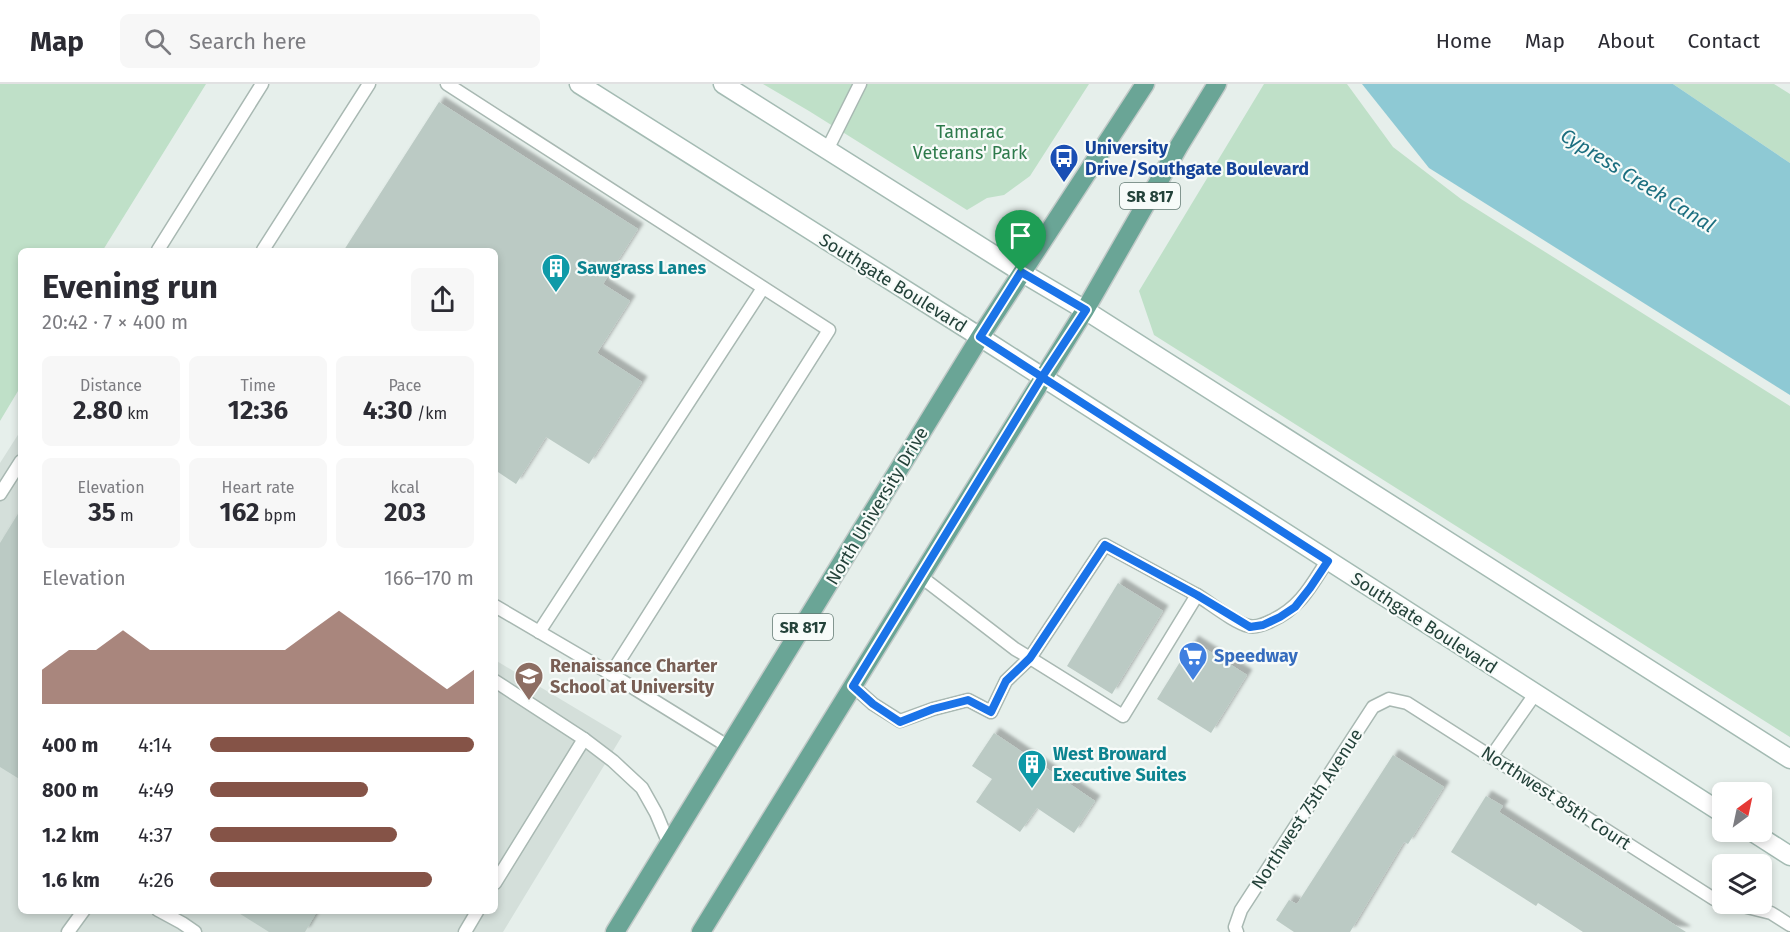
<!DOCTYPE html>
<meta charset="utf-8">
<style>
:root{--surface:#fff;--page:#f7f7f7;--text:#2b2b33;--muted:#7c7c81;--line:#e1e1e2;--accent:#855347}
body{margin:0;font-family:"Fira Sans",sans-serif;background:var(--page);color:var(--text);height:100vh;display:flex;flex-direction:column;font-size:22px;white-space:nowrap}
*{box-sizing:border-box;margin:0}
p{font-size:20px;color:var(--muted)}
.icon{flex:none;width:33px;height:33px;fill:none;stroke:currentColor;stroke-width:2;stroke-linecap:round;stroke-linejoin:round}
.map{position:relative;flex:1;overflow:hidden}
.side{position:absolute;left:18px;top:164px;width:480px;height:666px;display:flex;flex-direction:column;background:var(--surface);border-radius:9px;box-shadow:0 3px 9px #0003}
.side>*{flex:none}
.needle{width:39px;rotate:33deg}
.tools{position:absolute;left:1712px;top:698px;display:grid;gap:12px}
.tools a{display:grid;place-items:center;width:60px;height:60px;border-radius:9px;background:var(--surface);box-shadow:0 3px 9px #0003;font-size:30px}
.pin{position:absolute;display:grid;place-items:center;width:51px;height:51px;color:#fff;margin:-62px -26px;border-radius:50% 50% 50% 0;rotate:-45deg;box-shadow:0 0 6px #0007}
.pin .icon{rotate:45deg}
.round{display:grid;place-items:center;flex:none;width:63px;height:63px;border-radius:9px;background:var(--page)}
.headline{display:flex;align-items:center;justify-content:space-between;height:102px;padding:0 24px}
h1{font-size:33px;font-weight:700;line-height:45px}
.stats{display:grid;grid-template-columns:repeat(3,1fr);gap:9px;height:102px;padding:6px 24px}
.stats div{display:grid;align-content:center;border-radius:9px;background:var(--page);text-align:center}
.stats b{font-size:26px;font-weight:700}
.stats small{font-size:16px;font-weight:400}
.stats p{font-size:16px}
.chart{height:168px;padding:12px 24px}
.chart p{display:flex;justify-content:space-between}
.chart svg{width:100%;height:108px;margin-top:6px;fill:var(--accent);opacity:.7}
ul{padding:0 24px;list-style:none;font-size:20px}
li{display:grid;grid-template-columns:96px 72px 1fr;align-items:center;height:45px}
li i{height:15px;border-radius:8px;background:var(--accent)}
header{display:flex;align-items:center;gap:36px;box-sizing:border-box;height:84px;padding:0 30px;background:var(--surface);border-bottom:2px solid var(--line)}
header strong{font-size:28px}
nav{display:flex;gap:33px;margin-inline-start:auto;font-size:21px}
.search{width:420px;height:54px;background:var(--page);display:flex;align-items:center;gap:15px;box-sizing:border-box;padding:0 21px;border-radius:9px;color:var(--muted);font-size:22px}
.map>svg:first-child{display:block}
.built{fill:#d4dfda}
.green{fill:#bfe0c8}
.water{fill:#8ec9d4}
.building{fill:#bbcac4;filter:url(#shadow)}
.lines{fill:none;stroke-linecap:round;stroke-linejoin:round}
.service-casing{stroke:#a8b8b2;stroke-width:15}
.secondary-casing{stroke:#a4bbb3;stroke-width:21}
.primary-casing{stroke:#c2cac8;stroke-width:21}
.service{stroke:#fff;stroke-width:12}
.secondary{stroke:#fff;stroke-width:18}
.primary{stroke:#6aa596;stroke-width:18}
.route-casing{stroke:#fff;stroke-width:12}
.route{stroke:#1a73e8;stroke-width:8}
.labels{text-anchor:middle;dominant-baseline:central;stroke-width:4.5;stroke-linejoin:round;paint-order:stroke}
.shield{fill:#f7fbf9;stroke:#637a73;stroke-width:1.5}
.shield-label{font-size:16px;font-weight:bold;fill:#24423a}
.park-label{font-size:18px;fill:#2d7a4b;stroke:#f7fbf9}
.transit-label{font-size:18px;font-weight:bold;fill:#164399;stroke:#f7fbf9;text-anchor:start}
.culture-label{font-size:18px;font-weight:bold;fill:#0d838f;stroke:#f7fbf9;text-anchor:start}
.street-label{font-size:18px;fill:#24423a;stroke:#f7fbf9}
.shop-label{font-size:18px;font-weight:bold;fill:#366cbe;stroke:#f7fbf9;text-anchor:start}
.education-label{font-size:18px;font-weight:bold;fill:#785e54;stroke:#f7fbf9;text-anchor:start}
.water-label{font-size:20px;font-style:italic;fill:#1c6f80;stroke:#f7fbf9}
</style>
<header>
<strong>Map</strong>
<div class="search"><svg class="icon" aria-label="search" viewBox="0 0 24 24"><circle cx="10" cy="10" r="6"/><path d="M15 15l6 6"/></svg>Search here</div>
<nav><a>Home</a><a>Map</a><a>About</a><a>Contact</a></nav>
</header>
<div class="map">
<svg width="1790" height="848" viewBox="0 0 1790 848">
<defs>
<filter id="shadow"><feDropShadow dx="5.5" dy="-5.5" stdDeviation="1.5" flood-color="#0004"/></filter>
</defs>
<rect width="100%" height="100%" fill="#e6efeb"/>
<polygon class="built" points="21,346 21,826 495,826 495,576 622,652 503,848 0,848 0,379"/>
<g class="green">
<polygon points="0,0 206,0 103,166 21,166 21,302 0,337"/>
<polygon points="763,0 1089,0 1030,92 1004,111 987,114 967,126 809,27"/>
<polygon points="1264,0 1347,0 1393,63 1461,115 1790,322 1790,653 1154,251 1139,207"/>
<polygon points="1673,0 1774,0 1790,10 1790,79"/>
</g>
<polygon class="water" points="1362,0 1673,0 1790,79 1790,311 1429,84"/>
<g class="building">
<polygon points="439,18 638,145 603,200 630,217 597,269 642,298 589,380 546,353 516,400 495,386 495,166 344,166"/>
<polygon points="21,425 21,696 0,683 0,459"/>
<polygon points="1118,499 1163,527 1112,610 1067,582"/>
<polygon points="1193,557 1247,591 1211,649 1157,615"/>
<polygon points="994,649 1095,717 1074,749 1037,724 1020,748 976,718 992,695 972,682"/>
<polygon points="1393,671 1444,703 1408,760 1404,758 1350,848 1294,848 1276,836 1289,816 1297,820"/>
<polygon points="1486,712 1503,722 1499,728 1686,848 1583,848 1538,819 1536,822 1451,768"/>
<polygon points="234,826 318,826 305,848 269,848"/>
</g>
<g class="lines">
<g class="service-casing">
<g id="service">
<polyline points="447,0 829,246 611,590"/>
<polyline points="827,66 860,0"/>
<polyline points="158,166 262,0"/>
<polyline points="263,166 369,0"/>
<polyline points="0,410 21,377"/>
<path d="M1197,511C1210,519 1235,539 1249,542C1256,544 1265,540 1271,537C1300,524 1311,502 1327,477"/>
<polyline points="495,522 611,590 729,663"/>
<polyline points="539,548 763,204"/>
<polyline points="495,597 584,655 613,677 642,704 656,729 669,760"/>
<polyline points="853,602 873,620 900,637 933,625 968,616 991,628 1006,597 1030,574 1105,461 1197,511 1123,632 1030,574 1015,565 920,492"/>
<polyline points="1491,673 1535,610"/>
<polyline points="495,799 584,655"/>
<polyline points="1731,819 1771,829 1790,841"/>
<polyline points="158,826 182,839 195,848"/>
<polyline points="68,848 84,826"/>
<polyline points="465,848 478,826"/>
<polyline points="1237,848 1235,843 1241,826 1373,623 1389,615 1407,619 1714,815 1722,817"/>
</g>
</g>
<g class="secondary-casing">
<g id="secondary">
<polyline points="579,0 980,253 1722,729"/>
<polyline points="723,0 1021,188 1085,226 1790,675"/>
<polyline points="1751,747 1790,772"/>
</g>
</g>
<g class="primary-casing">
<g id="primary">
<polyline points="615,848 980,253 1145,0"/>
<polyline points="701,848 1085,226 1179,62 1217,0"/>
</g>
</g>
<use href="#service" class="service"/>
<use href="#secondary" class="secondary"/>
<use href="#primary" class="primary"/>
</g>
<g class="lines">
<g class="route-casing">
<polyline id="route" points="1021,188 980,253 1042,293 853,602 873,620 900,638 933,625 968,616 991,628 1006,597 1030,574 1105,461 1197,511 1250,543 1263,541 1280,533 1295,523 1310,504 1328,477 1042,293 1086,226 1021,188"/>
</g>
<use href="#route" class="route"/>
</g>
<defs>
<g id="bus-pin" transform="scale(1.5)"><path d="M0 17L-7.5 6A9.5 9.5 0 1 1 7.5 6Z" fill="#1a4fb4" stroke="#f7fbf9"/><path d="M-5-6H5V4H4V6H2V4H-2V6H-4V4H-5ZM-3.5-4V0h7V-4ZM-3.5 1.2v1.5H-2V1.2ZM2 1.2v1.5H3.5V1.2Z" fill="#fff"/></g>
<g id="building-pin" transform="scale(1.5)"><path d="M0 17L-7.5 6A9.5 9.5 0 1 1 7.5 6Z" fill="#0f9aa8" stroke="#f7fbf9"/><path d="M-4-6H4V6H1V3H-1V6H-4ZM-2.5-4.3h1.7v1.8h-1.7ZM.8-4.3h1.7v1.8H.8ZM-2.5-1h1.7V.8h-1.7ZM.8-1h1.7V.8H.8Z" fill="#fff"/></g>
<g id="supermarket-pin" transform="scale(1.5)"><path d="M0 17L-7.5 6A9.5 9.5 0 1 1 7.5 6Z" fill="#3f7fe0" stroke="#f7fbf9"/><path d="M-6-5.5h2.5l.6 2H6L4.5 2H-2.5L-4.4-4H-6ZM-1.5 3.2a1.3 1.3 0 1 0 .1 0ZM3 3.2a1.3 1.3 0 1 0 .1 0Z" fill="#fff"/></g>
<g id="school-pin" transform="scale(1.5)"><path d="M0 17L-7.5 6A9.5 9.5 0 1 1 7.5 6Z" fill="#8d6e63" stroke="#f7fbf9"/><path d="M0-5L7-2L0 1L-7-2ZM-4 1L0 2.5L4 1V4Q0 6-4 4Z" fill="#fff"/></g>
</defs>
<g fill-rule="evenodd">
<use href="#bus-pin" x="1064" y="74"/>
<use href="#building-pin" x="556" y="184"/>
<use href="#supermarket-pin" x="1193" y="572"/>
<use href="#school-pin" x="529" y="592"/>
<use href="#building-pin" x="1032" y="680"/>
</g>
<g class="labels">
<g class="shield">
<rect x="1120" y="99" width="60" height="26" rx="4.5"/>
<rect x="773" y="530" width="60" height="26" rx="4.5"/>
</g>
<g class="shield-label">
<text x="1150" y="112">SR 817</text>
<text x="803" y="543">SR 817</text>
</g>
<g class="park-label">
<text x="970" y="48">Tamarac<tspan x="970" dy="21">Veterans' Park</tspan></text>
</g>
<g class="transit-label">
<text x="1085" y="64">University<tspan x="1085" dy="21">Drive/Southgate Boulevard</tspan></text>
</g>
<g class="culture-label">
<text x="577" y="184">Sawgrass Lanes</text>
<text x="1053" y="670">West Broward<tspan x="1053" dy="21">Executive Suites</tspan></text>
</g>
<g class="street-label">
<text transform="translate(893 199) rotate(32)">Southgate Boulevard</text>
<text transform="translate(877 422) rotate(-59)">North University Drive</text>
<text transform="translate(1424 539) rotate(33)">Southgate Boulevard</text>
<text transform="translate(1556 714) rotate(33)">Northwest 85th Court</text>
<text transform="translate(1307 725) rotate(-57)">Northwest 75th Avenue</text>
</g>
<g class="shop-label">
<text x="1214" y="572">Speedway</text>
</g>
<g class="education-label">
<text x="550" y="582">Renaissance Charter<tspan x="550" dy="21">School at University</tspan></text>
</g>
<g class="water-label">
<text transform="translate(1638 96) rotate(32)">Cypress Creek Canal</text>
</g>
</g>
</svg>
<div class="tools">
<a><svg class="needle" viewBox="-14 -14 28 28"><path d="M0-13l5 13h-10z" fill="#e53935"/><path d="M0 13l5-13h-10z" fill="#7c7c81"/></svg></a>
<a><svg class="icon" aria-label="layers" viewBox="0 0 24 24"><path d="M12 4l9 5-9 5-9-5zM3 14l9 5 9-5"/></svg></a>
</div>
<div class="pin" style="left:1021px;top:188px;background:#1e9e55"><svg class="icon" aria-label="arrive" viewBox="0 0 24 24"><path d="M6 21V4h12l-3 4 3 4H6"/></svg></div>
<section class="side">
<div class="headline"><div><h1>Evening run</h1><p>20:42 · 7 × 400 m</p></div><a class="round"><svg class="icon" aria-label="share" viewBox="0 0 24 24"><path d="M12 15V3M7 8l5-5 5 5M5 13v7h14v-7"/></svg></a></div>
<div class="stats">
<div><p>Distance</p><b>2.80<small> km</small></b></div>
<div><p>Time</p><b>12:36</b></div>
<div><p>Pace</p><b>4:30<small> /km</small></b></div>
</div>
<div class="stats">
<div><p>Elevation</p><b>35<small> m</small></b></div>
<div><p>Heart rate</p><b>162<small> bpm</small></b></div>
<div><p>kcal</p><b>203</b></div>
</div>
<div class="chart"><p><span>Elevation</span>166–170 m</p>
<svg viewBox="0 0 160 44" preserveAspectRatio="none"><path d="M0 44V30L10 22L20 22L30 14L40 22L50 22L60 22L70 22L80 22L90 22L100 14L110 6L120 14L130 22L140 30L150 38L160 30V44z"/></svg>
</div>
<ul>
<li><b>400 m</b>4:14<i style="width:100%"></i></li>
<li><b>800 m</b>4:49<i style="width:60%"></i></li>
<li><b>1.2 km</b>4:37<i style="width:71%"></i></li>
<li><b>1.6 km</b>4:26<i style="width:84%"></i></li>
</ul>
</section>
</div>
